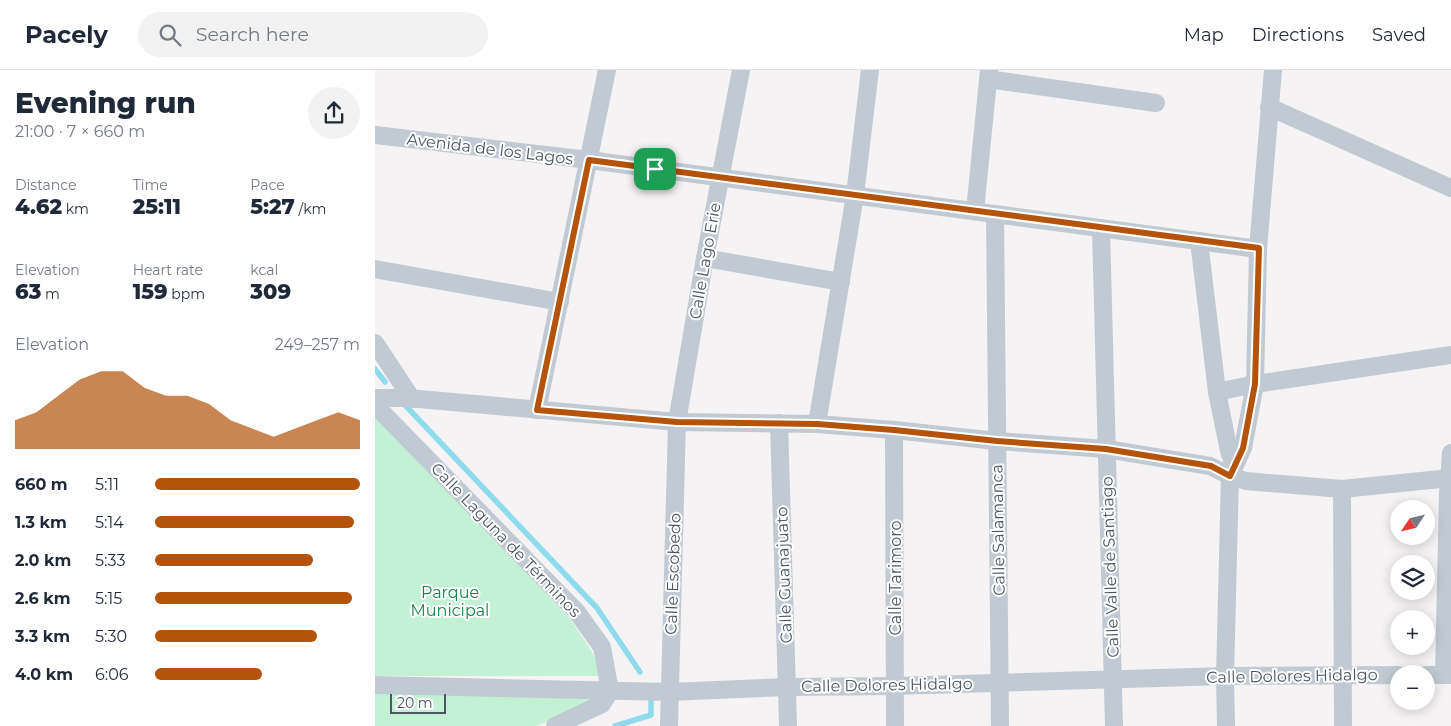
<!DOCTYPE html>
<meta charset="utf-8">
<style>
:root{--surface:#fff;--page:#f2f2f3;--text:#1f2937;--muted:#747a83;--line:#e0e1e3;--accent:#b45309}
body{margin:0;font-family:Montserrat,sans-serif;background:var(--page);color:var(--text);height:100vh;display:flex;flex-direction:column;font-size:19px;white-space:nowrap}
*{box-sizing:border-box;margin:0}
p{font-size:16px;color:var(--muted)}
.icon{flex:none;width:28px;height:28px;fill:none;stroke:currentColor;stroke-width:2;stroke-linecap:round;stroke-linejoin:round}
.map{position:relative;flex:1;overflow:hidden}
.sheet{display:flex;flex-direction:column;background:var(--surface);width:375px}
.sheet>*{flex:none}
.needle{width:32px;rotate:235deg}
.buttons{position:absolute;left:1015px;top:430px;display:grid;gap:10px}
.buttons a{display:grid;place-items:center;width:45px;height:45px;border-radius:50%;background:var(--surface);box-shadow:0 2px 12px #0003;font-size:25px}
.scale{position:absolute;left:15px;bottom:12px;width:56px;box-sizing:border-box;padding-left:5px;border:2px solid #4a5661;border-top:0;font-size:14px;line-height:18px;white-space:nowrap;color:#4a5661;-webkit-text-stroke:4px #fff;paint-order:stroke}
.pin{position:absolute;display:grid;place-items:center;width:42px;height:42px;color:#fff;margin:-21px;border-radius:10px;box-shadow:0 2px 8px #0006}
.round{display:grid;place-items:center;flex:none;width:52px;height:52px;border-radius:26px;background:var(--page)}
.overview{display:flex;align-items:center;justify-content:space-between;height:85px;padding:0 15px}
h1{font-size:28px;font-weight:800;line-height:38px}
.figures{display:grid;grid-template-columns:repeat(3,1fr);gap:8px;height:85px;padding:5px 15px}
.figures div{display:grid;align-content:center}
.figures b{font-size:21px;font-weight:800}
.figures small{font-size:14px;font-weight:400}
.figures p{font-size:14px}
.chart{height:140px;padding:10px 15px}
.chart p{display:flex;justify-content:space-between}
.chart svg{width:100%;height:90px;margin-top:5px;fill:var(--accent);opacity:.7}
ul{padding:0 15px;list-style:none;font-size:16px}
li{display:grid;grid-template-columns:80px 60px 1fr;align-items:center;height:38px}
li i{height:12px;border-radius:6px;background:var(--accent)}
header{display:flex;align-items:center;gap:30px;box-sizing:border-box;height:70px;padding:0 25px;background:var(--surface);border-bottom:1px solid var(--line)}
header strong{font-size:24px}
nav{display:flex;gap:28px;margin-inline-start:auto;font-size:18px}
.search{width:350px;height:45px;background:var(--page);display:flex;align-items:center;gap:12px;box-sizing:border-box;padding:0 18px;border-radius:28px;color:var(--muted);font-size:19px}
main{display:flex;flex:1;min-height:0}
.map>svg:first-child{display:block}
.green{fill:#c3f1d5}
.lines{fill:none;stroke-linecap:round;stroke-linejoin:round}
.stream{stroke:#90daee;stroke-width:5.5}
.minor{stroke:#c1cad2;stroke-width:18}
.route-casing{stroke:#fff;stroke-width:10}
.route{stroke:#b45309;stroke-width:6}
.labels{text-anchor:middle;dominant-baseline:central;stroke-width:4;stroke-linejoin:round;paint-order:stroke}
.street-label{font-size:16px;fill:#4a5661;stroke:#fff}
.park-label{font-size:16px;fill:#17864f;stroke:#fff}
</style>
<header>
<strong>Pacely</strong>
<div class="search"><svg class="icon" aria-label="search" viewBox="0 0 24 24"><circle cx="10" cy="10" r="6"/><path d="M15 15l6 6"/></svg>Search here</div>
<nav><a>Map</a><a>Directions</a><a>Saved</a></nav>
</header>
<main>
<section class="sheet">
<div class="overview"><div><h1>Evening run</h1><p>21:00 · 7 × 660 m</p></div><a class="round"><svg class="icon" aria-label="share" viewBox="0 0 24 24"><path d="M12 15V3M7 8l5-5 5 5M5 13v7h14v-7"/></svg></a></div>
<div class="figures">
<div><p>Distance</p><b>4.62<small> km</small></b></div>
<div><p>Time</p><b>25:11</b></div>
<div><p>Pace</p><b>5:27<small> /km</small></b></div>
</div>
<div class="figures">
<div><p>Elevation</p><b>63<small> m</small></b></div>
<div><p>Heart rate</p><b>159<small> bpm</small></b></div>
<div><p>kcal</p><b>309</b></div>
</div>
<div class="chart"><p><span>Elevation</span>249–257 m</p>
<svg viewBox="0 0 160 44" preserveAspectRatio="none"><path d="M0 44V30L10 26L20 18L30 10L40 6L50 6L60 14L70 18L80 18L90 22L100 30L110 34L120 38L130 34L140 30L150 26L160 30V44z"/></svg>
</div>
<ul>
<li><b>660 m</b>5:11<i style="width:100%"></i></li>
<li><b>1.3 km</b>5:14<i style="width:97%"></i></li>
<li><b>2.0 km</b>5:33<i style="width:77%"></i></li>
<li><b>2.6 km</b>5:15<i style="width:96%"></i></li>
<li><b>3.3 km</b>5:30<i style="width:79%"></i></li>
<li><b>4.0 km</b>6:06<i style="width:52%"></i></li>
</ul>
</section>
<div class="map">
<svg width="1076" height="656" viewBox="0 0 1076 656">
<rect width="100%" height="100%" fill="#f5f3f3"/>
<g class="green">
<polygon points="0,346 193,546 217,582 227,606 0,606"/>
<polygon points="0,623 211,624 227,630 161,656 0,656"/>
</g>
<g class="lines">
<g class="stream">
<polyline points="0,299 10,312"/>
<polyline points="30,335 222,538 265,602"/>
<polyline points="240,656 276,645 276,627"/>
</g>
<g class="minor">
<polyline points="613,9 781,33"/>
<polyline points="894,37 1076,118"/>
<polyline points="0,65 214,90 883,179"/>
<polyline points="600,141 614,0"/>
<polyline points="620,144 625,656"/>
<polyline points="726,158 739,656"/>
<polyline points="824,171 842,322 854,381 859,396"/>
<polyline points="330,188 466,212"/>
<polyline points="0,199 185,232"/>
<polyline points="0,273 37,329"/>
<polyline points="842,322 880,314 1076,285"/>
<polyline points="0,328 32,328 302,352 442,354 519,360 622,371 731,379 835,396 855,406 871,411 967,419 1076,408"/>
<polyline points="0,335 202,542 227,577 235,621 227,634 180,656"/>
<polyline points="162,340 232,0"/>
<polyline points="404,353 413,656"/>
<polyline points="442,354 480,125 495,0"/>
<polyline points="519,360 520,656"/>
<polyline points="967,419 968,656"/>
<polyline points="1051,605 1076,605"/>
<polyline points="1069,605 1073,424 1076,383"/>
<polyline points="0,615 294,622 412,617 520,616 850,606 1024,605"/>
<polyline points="294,656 302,352 330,188 366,0"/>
<polyline points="851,656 850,606 855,406 868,378 880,314 883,179 898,0"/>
</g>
</g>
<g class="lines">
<g class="route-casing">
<polygon id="route" points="214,90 884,178 880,314 868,378 855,406 836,396 731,379 622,371 519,360 442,354 302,352 162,340"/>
</g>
<use href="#route" class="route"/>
</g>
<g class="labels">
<g class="street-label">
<text transform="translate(115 79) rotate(7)">Avenida de los Lagos</text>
<text transform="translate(330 191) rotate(-80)">Calle Lago Erie</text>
<text transform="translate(623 460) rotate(-91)">Calle Salamanca</text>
<text transform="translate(131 470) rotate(46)">Calle Laguna de Términos</text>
<text transform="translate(735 497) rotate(-92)">Calle Valle de Santiago</text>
<text transform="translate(298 504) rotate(-88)">Calle Escobedo</text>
<text transform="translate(409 505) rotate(-92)">Calle Guanajuato</text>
<text transform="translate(520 508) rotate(-90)">Calle Tarimoro</text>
<text transform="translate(917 606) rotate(-1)">Calle Dolores Hidalgo</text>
<text transform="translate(512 615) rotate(-1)">Calle Dolores Hidalgo</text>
</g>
<g class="park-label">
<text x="75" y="522">Parque<tspan x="75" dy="18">Municipal</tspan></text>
</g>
</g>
</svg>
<div class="buttons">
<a><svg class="needle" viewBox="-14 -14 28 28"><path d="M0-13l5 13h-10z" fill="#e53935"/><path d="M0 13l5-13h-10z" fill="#747a83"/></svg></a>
<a><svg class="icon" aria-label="layers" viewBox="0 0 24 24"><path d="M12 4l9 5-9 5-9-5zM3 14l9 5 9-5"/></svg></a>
<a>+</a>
<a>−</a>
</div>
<div class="scale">20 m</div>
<div class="pin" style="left:280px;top:99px;background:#1e9e55"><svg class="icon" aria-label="arrive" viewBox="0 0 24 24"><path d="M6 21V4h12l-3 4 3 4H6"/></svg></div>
</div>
</main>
